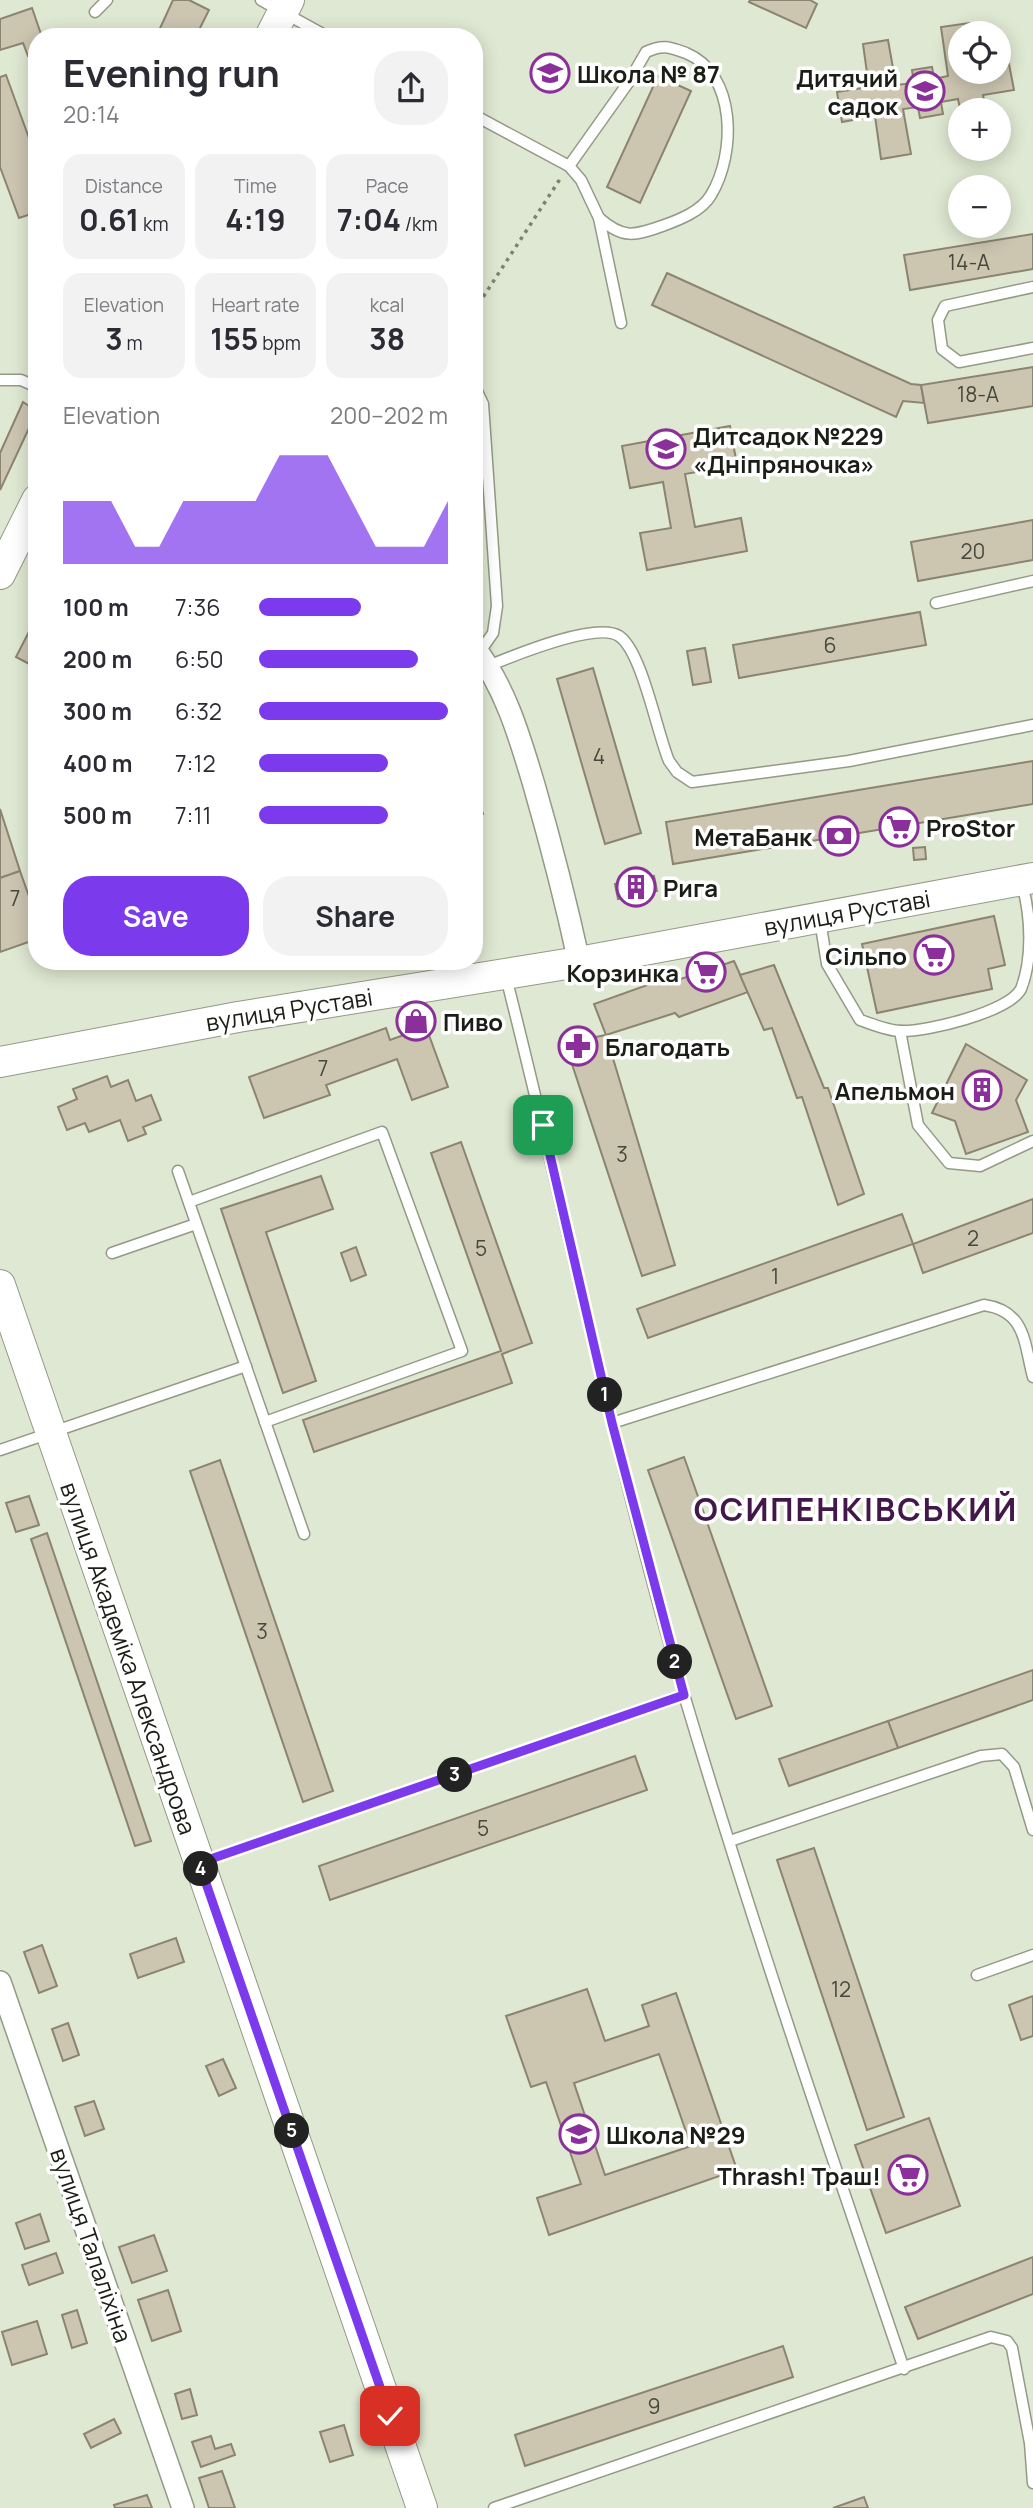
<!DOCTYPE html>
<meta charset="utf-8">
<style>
:root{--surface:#fff;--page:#f2f2f3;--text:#2b2b33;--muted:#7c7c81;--accent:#7c3aed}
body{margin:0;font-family:Manrope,sans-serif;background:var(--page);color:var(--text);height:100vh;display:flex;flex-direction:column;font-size:26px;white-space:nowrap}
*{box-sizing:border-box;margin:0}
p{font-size:23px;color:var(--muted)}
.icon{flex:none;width:38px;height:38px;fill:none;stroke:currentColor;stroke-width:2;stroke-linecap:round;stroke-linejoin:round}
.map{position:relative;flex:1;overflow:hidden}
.drawer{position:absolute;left:28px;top:28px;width:455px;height:942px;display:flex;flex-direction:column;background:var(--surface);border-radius:28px;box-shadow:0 4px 18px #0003}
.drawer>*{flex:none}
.buttons{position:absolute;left:948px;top:21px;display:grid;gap:14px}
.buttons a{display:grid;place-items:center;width:63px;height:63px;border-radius:50%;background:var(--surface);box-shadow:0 4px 18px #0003;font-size:35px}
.pin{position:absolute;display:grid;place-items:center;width:60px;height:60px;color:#fff;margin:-30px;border-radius:14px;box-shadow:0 4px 10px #0006}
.km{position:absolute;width:35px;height:35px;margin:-18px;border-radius:50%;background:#222;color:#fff;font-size:19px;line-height:35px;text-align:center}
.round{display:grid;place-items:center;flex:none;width:74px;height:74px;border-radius:28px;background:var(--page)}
.summary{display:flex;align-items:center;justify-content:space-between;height:119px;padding:0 35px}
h1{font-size:38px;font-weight:700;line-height:52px}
.metrics{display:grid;grid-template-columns:repeat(3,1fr);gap:10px;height:119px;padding:7px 35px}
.metrics div{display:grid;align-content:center;border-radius:18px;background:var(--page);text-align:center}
.metrics b{font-size:30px;font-weight:700}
.metrics small{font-size:19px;font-weight:400}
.metrics p{font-size:19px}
.chart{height:196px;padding:14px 35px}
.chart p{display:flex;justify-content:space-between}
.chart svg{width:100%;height:126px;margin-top:7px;fill:var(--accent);opacity:.7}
.button{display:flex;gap:14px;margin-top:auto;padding:14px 35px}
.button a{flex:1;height:80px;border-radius:28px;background:var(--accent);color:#fff;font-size:28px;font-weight:700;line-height:80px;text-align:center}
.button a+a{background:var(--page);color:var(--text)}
ul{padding:0 35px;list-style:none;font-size:23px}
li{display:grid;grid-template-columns:112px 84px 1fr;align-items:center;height:52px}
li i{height:18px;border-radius:9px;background:var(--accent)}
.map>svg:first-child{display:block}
.building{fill:#ccc5b0;stroke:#8b8470;stroke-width:2;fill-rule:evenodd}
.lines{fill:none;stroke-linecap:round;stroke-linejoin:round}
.lane-casing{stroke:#939a86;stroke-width:13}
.street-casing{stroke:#939a86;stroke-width:24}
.secondary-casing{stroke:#939a86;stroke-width:32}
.path{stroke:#7d8374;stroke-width:3.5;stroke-dasharray:3.5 5;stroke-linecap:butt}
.lane{stroke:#fff;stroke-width:10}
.street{stroke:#fff;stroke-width:21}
.secondary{stroke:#fff;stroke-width:30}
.route-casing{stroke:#fff;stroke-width:14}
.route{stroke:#7c3aed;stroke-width:9}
.labels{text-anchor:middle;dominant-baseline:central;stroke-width:7;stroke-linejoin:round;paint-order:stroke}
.number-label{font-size:21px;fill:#47483c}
.poi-label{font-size:24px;font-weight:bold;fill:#1b1e16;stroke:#fff;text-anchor:start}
.street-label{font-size:24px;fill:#1b1e16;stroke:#fff}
.district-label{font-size:32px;font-weight:bold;letter-spacing:2px;fill:#43174a;stroke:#fff}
</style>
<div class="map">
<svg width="1033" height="2508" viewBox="0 0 1033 2508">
<rect width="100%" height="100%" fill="#dfe8d2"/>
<g class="building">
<polygon points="173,0 189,0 209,10 200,28 216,37 156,37"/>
<polygon points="750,0 810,0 817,4 806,28 749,2"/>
<polygon points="32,8 42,37 37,37 37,53 28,56 23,43 0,50 0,19"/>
<polygon points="969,23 971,33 961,33 961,72 999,72 999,65 1009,64 1014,90 983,95 986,110 961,110 961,114 958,99 941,102 943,114 920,118 918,107 903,109 911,154 881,159 875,116 842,122 837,92 869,87 863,44 888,40 896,85 914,83 912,70 932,67 934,79 948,76 941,27"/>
<polygon points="6,75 37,160 37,212 19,218 0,167 0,77"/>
<polygon points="658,76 691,91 640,203 607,187"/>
<polygon points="1033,234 1033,269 910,290 904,255"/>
<polygon points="667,273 911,384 921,385 924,403 903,401 896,417 652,305"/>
<polygon points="1033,367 1033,406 928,423 921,385"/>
<polygon points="23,402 37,411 0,490 0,453"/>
<polygon points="730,426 737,465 685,474 695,527 741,518 747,551 647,570 640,533 671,528 663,482 630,488 622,446"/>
<polygon points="1033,520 1033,560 918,581 911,542"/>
<polygon points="920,612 926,645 739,678 733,645"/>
<polygon points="37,616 37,668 16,657"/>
<polygon points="705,648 711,682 693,685 687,651"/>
<polygon points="593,668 641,833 605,844 557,679"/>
<polygon points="1033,761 1033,804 673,864 666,822"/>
<polygon points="474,791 483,814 474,817"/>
<polygon points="0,809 20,871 0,878"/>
<polygon points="925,847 926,859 914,860 913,848"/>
<polygon points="20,871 37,919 37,939 0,952 0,878"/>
<polygon points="654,876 657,891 618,899 615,884"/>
<polygon points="994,916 1005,965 988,969 992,989 877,1013 862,944"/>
<polygon points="734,961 748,992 679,1017 675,1013 606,1035 594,1004 664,979 666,984"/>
<polygon points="774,965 824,1088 828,1088 864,1194 838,1205 802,1097 797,1098 772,1028 764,1030 740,975"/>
<polygon points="426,1027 448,1087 412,1100 397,1059 326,1085 330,1095 264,1118 249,1077 386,1028 390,1040"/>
<polygon points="606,1035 675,1265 642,1276 565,1043"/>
<polygon points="966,1044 1027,1080 1016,1100 1028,1132 966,1154 955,1121 932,1113"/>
<polygon points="107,1076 111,1087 128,1080 136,1101 151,1095 161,1120 143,1127 146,1134 128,1141 120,1120 89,1132 85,1123 67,1130 58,1107 77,1099 73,1089"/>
<polygon points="461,1142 532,1343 502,1354 512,1383 314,1452 303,1420 501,1351 431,1153"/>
<polygon points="321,1176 333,1209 266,1232 316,1381 283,1393 221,1209"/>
<polygon points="1033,1199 1033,1233 923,1273 913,1244"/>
<polygon points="902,1214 913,1244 648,1338 637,1309"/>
<polygon points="356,1247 366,1275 351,1281 341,1253"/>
<polygon points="684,1457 772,1706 736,1719 648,1470"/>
<polygon points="220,1460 333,1791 303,1802 190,1471"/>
<polygon points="29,1496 39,1525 16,1532 6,1503"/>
<polygon points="47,1533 151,1841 135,1846 31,1539"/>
<polygon points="1033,1670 1033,1700 898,1748 888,1721"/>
<polygon points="888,1721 898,1748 789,1786 779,1759"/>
<polygon points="635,1756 647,1790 330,1900 319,1866"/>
<polygon points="814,1848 904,2117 867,2130 777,1860"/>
<polygon points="176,1938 184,1962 138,1978 130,1954"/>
<polygon points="42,1945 57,1986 39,1993 24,1952"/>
<path d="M587,1989L605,2041L649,2026L642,2005L676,1993L737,2170L549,2235L537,2198L581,2184L546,2082L531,2087L506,2016ZM659,2054L691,2146L605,2175L574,2083Z"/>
<polygon points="1033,1996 1033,2036 1021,2040 1009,2005"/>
<polygon points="68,2023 79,2055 63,2061 52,2029"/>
<polygon points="223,2059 236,2088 219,2096 206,2066"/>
<polygon points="94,2101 104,2129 85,2136 75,2107"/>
<polygon points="929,2118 960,2206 886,2233 855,2145"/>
<polygon points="40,2214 49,2241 25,2249 16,2223"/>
<polygon points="154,2235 167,2271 132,2283 119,2247"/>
<polygon points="56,2253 63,2273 29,2285 22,2265"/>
<polygon points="1033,2257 1033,2294 918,2339 905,2307"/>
<polygon points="168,2290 181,2331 152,2341 138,2300"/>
<polygon points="77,2310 87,2343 72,2348 62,2315"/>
<polygon points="37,2321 47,2354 12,2365 2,2332"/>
<polygon points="783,2346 793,2377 525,2466 515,2435"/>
<polygon points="190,2389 197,2415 182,2419 175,2394"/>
<polygon points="114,2419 121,2433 91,2448 84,2434"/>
<polygon points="344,2425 353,2455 330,2462 320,2432"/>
<polygon points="211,2436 215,2449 231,2444 235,2455 201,2467 192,2442"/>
<polygon points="222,2471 235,2508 209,2508 199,2478"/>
<polygon points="147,2495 152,2508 115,2508 114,2505"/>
<polygon points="864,2497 868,2508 833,2508"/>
</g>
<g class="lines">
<g class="lane-casing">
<g id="lane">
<polyline points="261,0 328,37"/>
<polyline points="95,12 107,0"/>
<polyline points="474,115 569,166 581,180 599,218 621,323"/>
<path d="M569,166L628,83L646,52C663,44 670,47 686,53C737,74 736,154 711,195C702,211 679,220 662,226C634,236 623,239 599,218"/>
<polyline points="1033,287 945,306 938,320 942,349 959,362 1033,348"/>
<polyline points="0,380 21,380 37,387"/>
<polyline points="474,385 483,404 497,606 493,633 479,653"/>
<polyline points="936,603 1033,581"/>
<path d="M488,666C513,656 596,621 619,636C642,651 657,733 669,761L677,772L692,782L849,761L1033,725"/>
<path d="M820,920L827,964L860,1020C872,1024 888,1031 901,1031C926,1032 1009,1012 1021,989C1033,958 1031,916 1022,884"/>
<path d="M506,977C567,1217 615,1460 685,1698C752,1923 828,2146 904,2369"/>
<polyline points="900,1031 918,1125 949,1163 980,1166 1033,1141"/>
<polyline points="178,1171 304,1534"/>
<polyline points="189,1202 382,1132 462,1351 265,1422"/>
<polyline points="112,1253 196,1224"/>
<path d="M612,1423L984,1305C1026,1311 1024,1343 1033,1377"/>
<polyline points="0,1450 246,1366"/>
<polyline points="730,1841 981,1756 1002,1754 1014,1767 1033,1830"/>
<polyline points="202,1862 684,1695"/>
<polyline points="977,1975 1033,1955"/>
<polyline points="494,2508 991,2337 1007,2341 1012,2348 1030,2443 1033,2483"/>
</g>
</g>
<g class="street-casing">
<g id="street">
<path d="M474,647C505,686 520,738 534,785C551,844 566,902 579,962"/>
<polyline points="0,1982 183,2508"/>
</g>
</g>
<g class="secondary-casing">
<g id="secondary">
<polyline points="270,37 289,0"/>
<polyline points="0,574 37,500"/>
<polyline points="0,1062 238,1017 579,962 1033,878"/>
<polyline points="0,1285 422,2508"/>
</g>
</g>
<polyline class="path" points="474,311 562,176"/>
<use href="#lane" class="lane"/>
<use href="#street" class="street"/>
<use href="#secondary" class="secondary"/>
</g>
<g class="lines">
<g class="route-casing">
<polyline id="route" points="390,2416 199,1863 684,1695 612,1423 543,1125"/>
</g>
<use href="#route" class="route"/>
</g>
<defs>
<g id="school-ring" transform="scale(2.0125)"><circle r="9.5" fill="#fff" stroke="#8b309b" stroke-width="1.5"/><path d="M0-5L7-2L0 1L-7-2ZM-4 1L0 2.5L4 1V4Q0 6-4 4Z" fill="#8b309b"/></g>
<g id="supermarket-ring" transform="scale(2.0125)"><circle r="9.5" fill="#fff" stroke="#8b309b" stroke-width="1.5"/><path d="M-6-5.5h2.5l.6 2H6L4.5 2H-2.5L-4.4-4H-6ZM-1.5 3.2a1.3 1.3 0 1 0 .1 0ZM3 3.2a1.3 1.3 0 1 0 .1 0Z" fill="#8b309b"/></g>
<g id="bank-ring" transform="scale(2.0125)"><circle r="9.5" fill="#fff" stroke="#8b309b" stroke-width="1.5"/><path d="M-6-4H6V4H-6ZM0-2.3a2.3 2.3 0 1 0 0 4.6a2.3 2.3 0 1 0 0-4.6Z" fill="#8b309b"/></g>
<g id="building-ring" transform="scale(2.0125)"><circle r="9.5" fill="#fff" stroke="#8b309b" stroke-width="1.5"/><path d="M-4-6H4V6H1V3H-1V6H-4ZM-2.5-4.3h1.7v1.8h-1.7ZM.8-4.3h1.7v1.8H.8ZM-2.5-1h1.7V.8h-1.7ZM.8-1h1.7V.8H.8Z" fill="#8b309b"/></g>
<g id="shop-ring" transform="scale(2.0125)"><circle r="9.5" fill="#fff" stroke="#8b309b" stroke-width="1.5"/><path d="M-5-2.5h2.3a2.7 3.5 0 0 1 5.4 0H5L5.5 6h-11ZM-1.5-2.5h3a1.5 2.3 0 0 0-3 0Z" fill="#8b309b"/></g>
<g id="pharmacy-ring" transform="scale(2.0125)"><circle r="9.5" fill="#fff" stroke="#8b309b" stroke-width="1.5"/><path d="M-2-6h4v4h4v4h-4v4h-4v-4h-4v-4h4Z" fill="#8b309b"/></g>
</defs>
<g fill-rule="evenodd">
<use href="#school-ring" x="550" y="73"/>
<use href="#school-ring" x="925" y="91"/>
<use href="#school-ring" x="666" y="449"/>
<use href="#supermarket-ring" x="899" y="827"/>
<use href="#bank-ring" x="839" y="836"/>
<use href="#building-ring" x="636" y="887"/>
<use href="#supermarket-ring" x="934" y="955"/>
<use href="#supermarket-ring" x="706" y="972"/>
<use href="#shop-ring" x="416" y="1021"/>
<use href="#pharmacy-ring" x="578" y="1046"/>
<use href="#building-ring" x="982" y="1090"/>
<use href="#school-ring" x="579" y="2134"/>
<use href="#supermarket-ring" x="908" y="2175"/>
</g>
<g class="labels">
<g class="number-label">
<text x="969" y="262">14-А</text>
<text x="978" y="394">18-А</text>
<text x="973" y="551">20</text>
<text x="830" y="645">6</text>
<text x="599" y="756">4</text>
<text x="15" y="898">7</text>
<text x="323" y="1068">7</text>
<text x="622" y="1154">3</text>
<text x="973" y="1238">2</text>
<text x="481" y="1248">5</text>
<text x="775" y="1276">1</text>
<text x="262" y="1631">3</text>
<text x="483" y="1828">5</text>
<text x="841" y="1989">12</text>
<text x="654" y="2406">9</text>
</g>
<g class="poi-label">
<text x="577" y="73">Школа № 87</text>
<text x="898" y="77" text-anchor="end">Дитячий<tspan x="898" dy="28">садок</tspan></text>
<text x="693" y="435">Дитсадок №229<tspan x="693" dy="28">«Дніпряночка»</tspan></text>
<text x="926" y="827">ProStor</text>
<text x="812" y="836" text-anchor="end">МетаБанк</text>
<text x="663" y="887">Рига</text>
<text x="907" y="955" text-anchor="end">Сільпо</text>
<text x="679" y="972" text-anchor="end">Корзинка</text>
<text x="443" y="1021">Пиво</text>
<text x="605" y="1046">Благодать</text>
<text x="955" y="1090" text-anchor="end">Апельмон</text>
<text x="606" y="2134">Школа №29</text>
<text x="881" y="2175" text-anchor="end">Thrash! Траш!</text>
</g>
<g class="street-label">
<text transform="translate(847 912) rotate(-10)">вулиця Руставі</text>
<text transform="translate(289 1009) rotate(-9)">вулиця Руставі</text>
<text transform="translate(129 1658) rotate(71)">вулиця Академіка Александрова</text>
<text transform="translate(92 2245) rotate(71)">вулиця Талаліхіна</text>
</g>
<g class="district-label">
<text x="856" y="1509">ОСИПЕНКІВСЬКИЙ</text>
</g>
</g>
</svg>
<div class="buttons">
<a><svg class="icon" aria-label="locate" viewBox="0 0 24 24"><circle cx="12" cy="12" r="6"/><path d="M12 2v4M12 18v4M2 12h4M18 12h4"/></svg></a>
<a>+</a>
<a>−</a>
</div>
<div class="pin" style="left:543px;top:1125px;background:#1e9e55"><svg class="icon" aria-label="arrive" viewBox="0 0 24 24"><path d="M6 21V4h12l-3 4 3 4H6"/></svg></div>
<div class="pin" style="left:390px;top:2416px;background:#d93025"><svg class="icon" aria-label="check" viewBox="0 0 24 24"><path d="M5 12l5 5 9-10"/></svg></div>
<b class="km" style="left:605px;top:1395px">1</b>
<b class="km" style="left:675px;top:1662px">2</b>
<b class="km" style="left:455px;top:1775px">3</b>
<b class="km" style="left:201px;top:1869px">4</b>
<b class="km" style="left:292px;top:2131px">5</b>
<section class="drawer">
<div class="summary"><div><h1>Evening run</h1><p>20:14</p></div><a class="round"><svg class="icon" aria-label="share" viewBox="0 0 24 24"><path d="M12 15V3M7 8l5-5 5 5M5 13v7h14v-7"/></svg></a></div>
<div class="metrics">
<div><p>Distance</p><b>0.61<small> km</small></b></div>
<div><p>Time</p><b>4:19</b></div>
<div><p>Pace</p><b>7:04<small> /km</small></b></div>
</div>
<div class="metrics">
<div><p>Elevation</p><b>3<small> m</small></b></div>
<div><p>Heart rate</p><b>155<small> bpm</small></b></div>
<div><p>kcal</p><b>38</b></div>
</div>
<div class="chart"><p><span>Elevation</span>200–202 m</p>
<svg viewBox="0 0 160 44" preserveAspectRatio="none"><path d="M0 44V22L10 22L20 22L30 38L40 38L50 22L60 22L70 22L80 22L90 6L100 6L110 6L120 22L130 38L140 38L150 38L160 22V44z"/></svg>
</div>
<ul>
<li><b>100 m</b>7:36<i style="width:54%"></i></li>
<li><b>200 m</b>6:50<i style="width:84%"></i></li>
<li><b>300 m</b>6:32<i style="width:100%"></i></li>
<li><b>400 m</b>7:12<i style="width:68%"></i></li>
<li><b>500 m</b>7:11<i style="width:68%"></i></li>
</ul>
<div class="button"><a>Save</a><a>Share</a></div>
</section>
</div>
